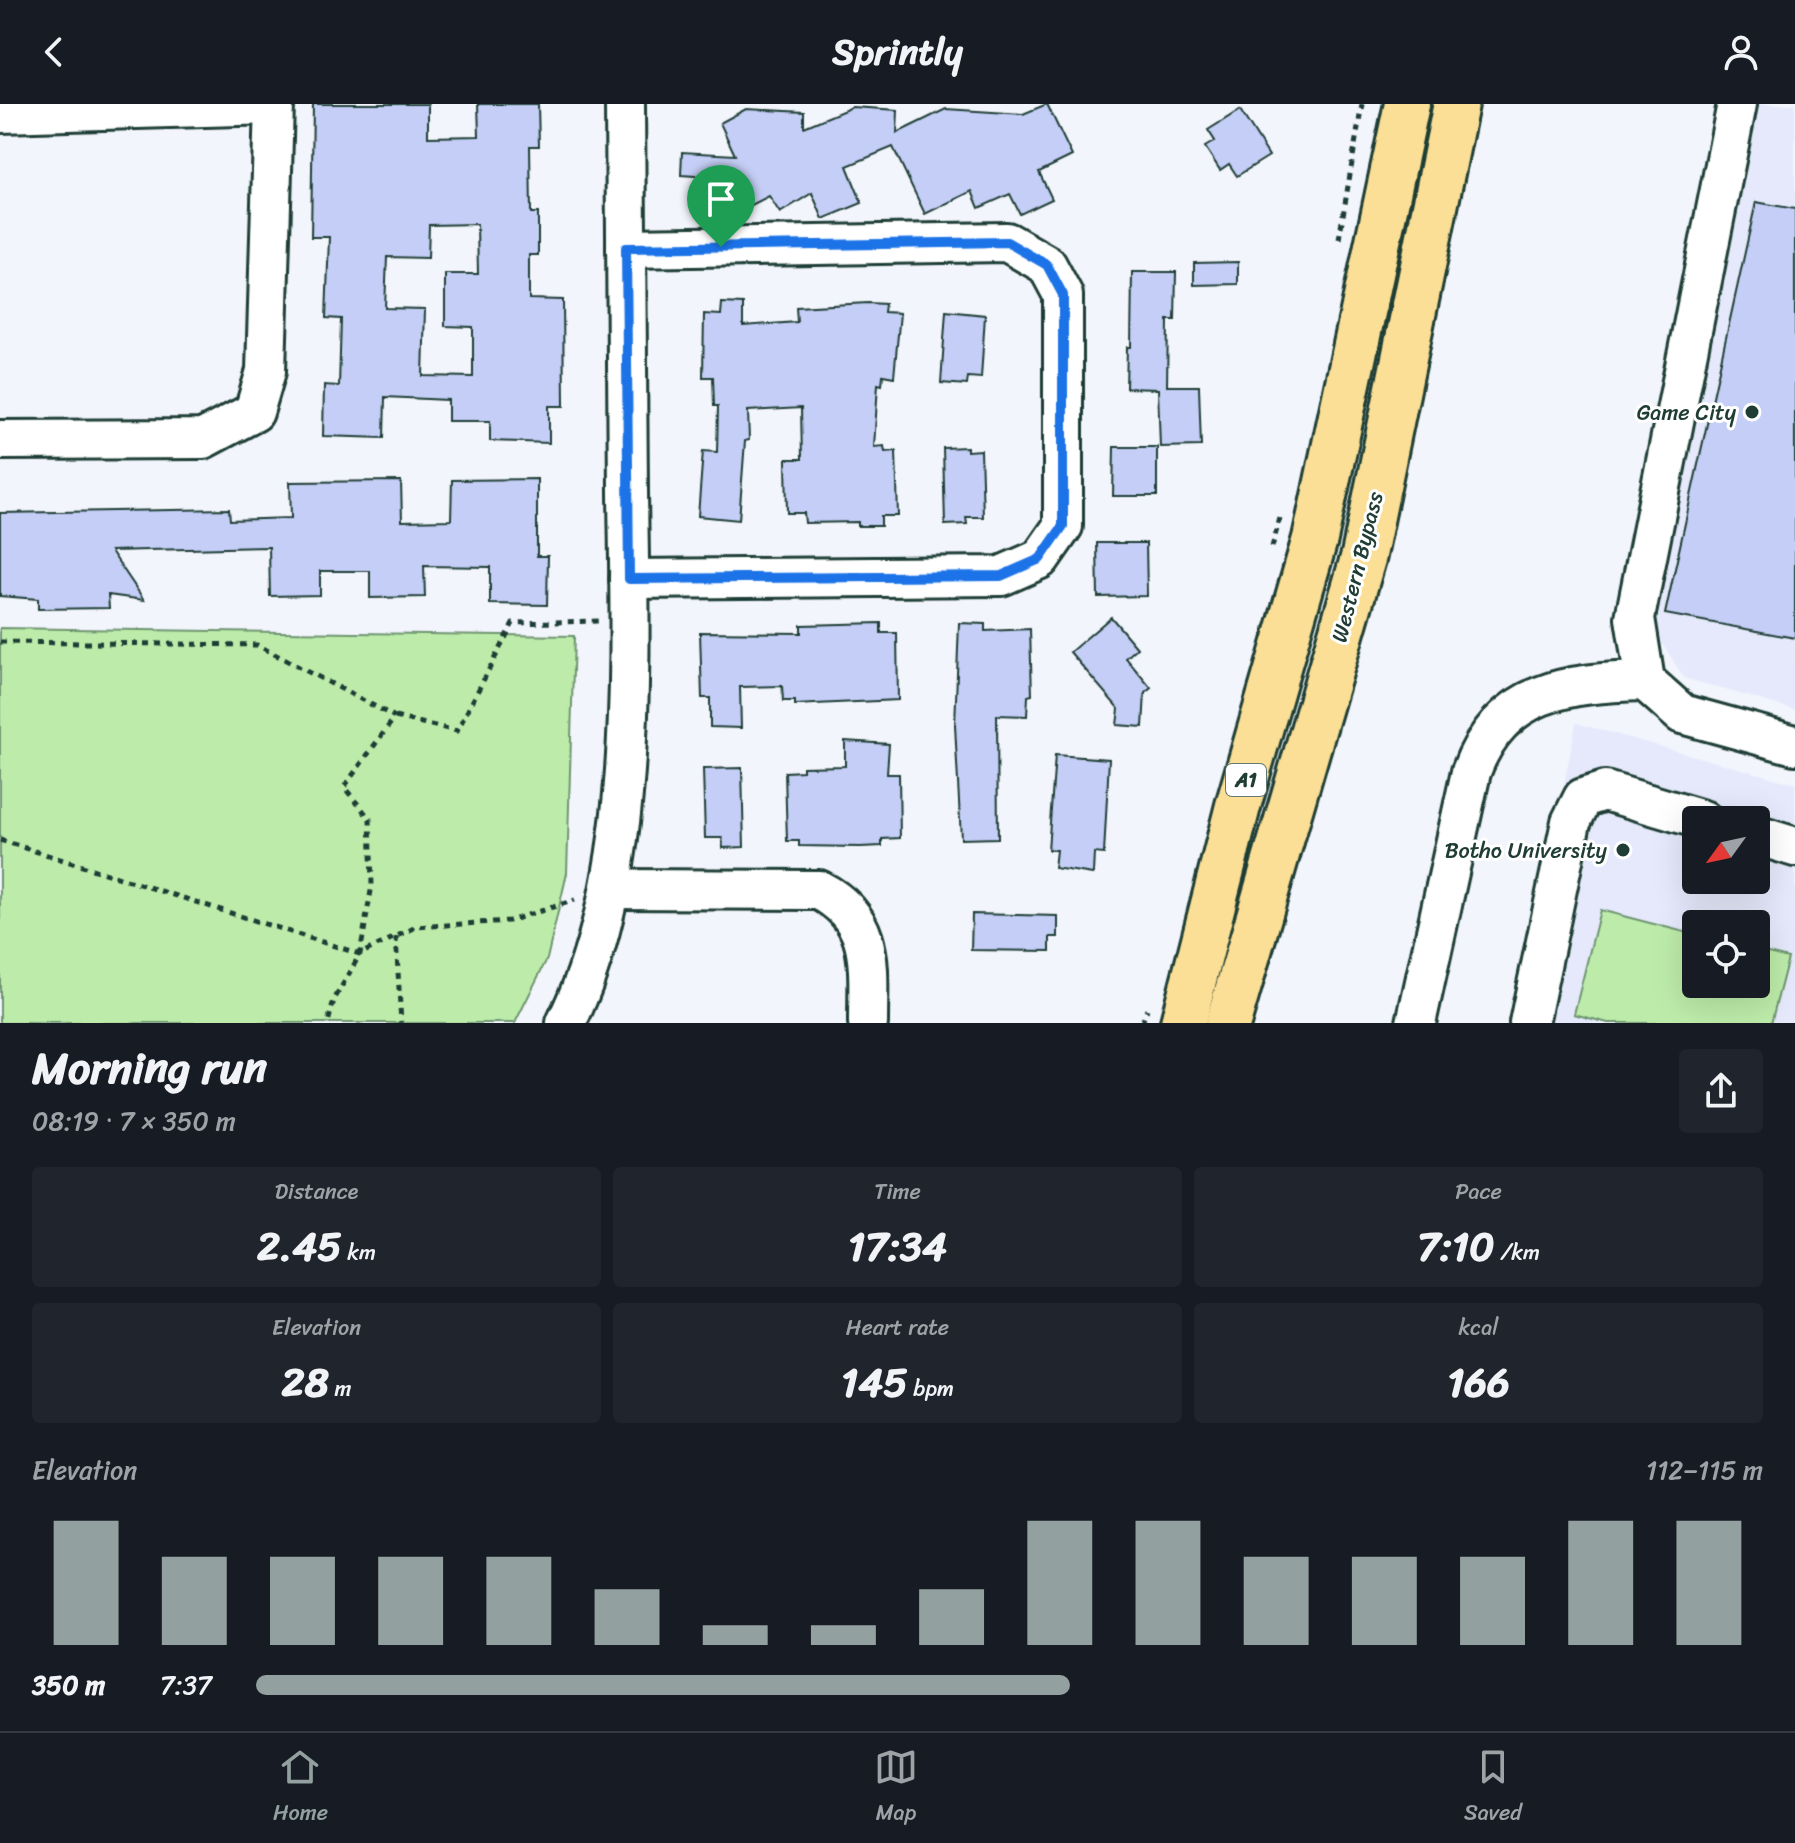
<!DOCTYPE html>
<meta charset="utf-8">
<style>
:root{--surface:#171b24;--page:#20242c;--text:#f1f3f6;--muted:#9ea1a6;--line:#363941;--accent:#92a19f}
body{margin:0;font-family:Sriracha,sans-serif;background:var(--page);color:var(--text);height:100vh;display:flex;flex-direction:column;font-size:30px;white-space:nowrap}
*{box-sizing:border-box;margin:0}
p{font-size:26px;color:var(--muted)}
.icon{flex:none;width:44px;height:44px;fill:none;stroke:currentColor;stroke-width:2;stroke-linecap:round;stroke-linejoin:round}
.map{position:relative;height:919px;overflow:hidden}
.drawer{display:flex;flex-direction:column;background:var(--surface);flex:1}
.drawer>*{flex:none}
.needle{width:52px;rotate:237deg}
.tools{position:absolute;left:1682px;top:702px;display:grid;gap:16px}
.tools a{display:grid;place-items:center;width:88px;height:88px;border-radius:8px;background:var(--surface);box-shadow:0 8px 32px #0002;font-size:40px}
.pin{position:absolute;display:grid;place-items:center;width:68px;height:68px;color:#fff;margin:-82px -34px;border-radius:50% 50% 50% 0;rotate:-45deg;box-shadow:0 0 8px #0007}
.pin .icon{rotate:45deg}
.round{display:grid;place-items:center;flex:none;width:84px;height:84px;border-radius:8px;background:var(--page)}
.summary{display:flex;align-items:center;justify-content:space-between;height:136px;padding:0 32px}
h1{font-size:44px;font-weight:700;line-height:60px}
.figures{display:grid;grid-template-columns:repeat(3,1fr);gap:12px;height:136px;padding:8px 32px}
.figures div{display:grid;align-content:center;border-radius:8px;background:var(--page);text-align:center}
.figures b{font-size:40px;font-weight:700}
.figures small{font-size:22px;font-weight:400}
.figures p{font-size:22px}
.chart{height:224px;padding:16px 32px}
.chart p{display:flex;justify-content:space-between}
.chart svg{width:100%;height:144px;margin-top:8px;stroke:var(--accent);stroke-width:6}
ul{padding:0 32px;list-style:none;font-size:26px}
li{display:grid;grid-template-columns:128px 96px 1fr;align-items:center;height:60px}
li i{height:20px;border-radius:10px;background:var(--accent)}
header{display:flex;justify-content:space-between;align-items:center;height:104px;padding:0 32px;background:var(--surface);font-size:36px;font-weight:700}
.tab-bar{display:flex;justify-content:space-around;align-items:center;height:112px;border-top:2px solid var(--line);background:var(--surface);font-size:22px;color:var(--muted)}
.tab-bar a{display:grid;justify-items:center;gap:4px}
.tab-bar .on{color:var(--accent)}
.map>svg:first-child{display:block}
.built{fill:#e5e9fb;fill-rule:evenodd}
.green{fill:#bdecaa;stroke:#6e946f;stroke-width:2}
.building{fill:#c5cef6;stroke:#1f3d34;stroke-width:2;fill-rule:evenodd}
.lines{fill:none;stroke-linecap:round;stroke-linejoin:round}
.minor-casing{stroke:#1f3d34;stroke-width:44}
.highway-casing{stroke:#1f3d34;stroke-width:50}
.path{stroke:#1f3d34;stroke-width:5;stroke-dasharray:6 6;stroke-linecap:butt}
.minor{stroke:#fff;stroke-width:38}
.highway{stroke:#fbdf96;stroke-width:44}
.route-casing{stroke:#fff;stroke-width:16}
.route{stroke:#1a73e8;stroke-width:10}
.poi-dot{fill:#1f3d34;stroke:#fff;stroke-width:3}
.labels{text-anchor:middle;dominant-baseline:central;stroke-width:6;stroke-linejoin:round;paint-order:stroke}
.shield{fill:#fff;stroke:#627771;stroke-width:2}
.shield-label{font-size:20px;font-weight:bold;fill:#1f3d34}
.poi-label{font-size:22px;fill:#1f3d34;stroke:#fff;text-anchor:end}
.street-label{font-size:22px;fill:#1f3d34;stroke:#fff}
</style>
<header><svg class="icon" aria-label="back" viewBox="0 0 24 24"><path d="M15 5l-7 7 7 7"/></svg>Sprintly<svg class="icon" aria-label="person" viewBox="0 0 24 24"><circle cx="12" cy="8" r="4"/><path d="M4 21q1-7 8-7t8 7"/></svg></header>
<div class="map">
<svg width="1795" height="919" viewBox="0 0 1795 919">
<rect width="100%" height="100%" fill="#f3f5fd"/>
<filter id="ink" filterUnits="userSpaceOnUse"><feTurbulence type="fractalNoise" baseFrequency=".0125" numOctaves="2"/><feDisplacementMap in="SourceGraphic" scale="16" xChannelSelector="R" yChannelSelector="G"/><feConvolveMatrix kernelMatrix="1 2 1 2 8 2 1 2 1" color-interpolation-filters="sRGB"/></filter>
<g filter="url(#ink)">
<g class="built">
<polygon points="1747,0 1795,0 1795,606 1684,574 1662,539 1655,506"/>
<path d="M1576,619L1795,680V919H1517ZM1696,716H1756V776H1696ZM1696,820H1756V880H1696Z"/>
</g>
<g class="green">
<polygon points="0,524 574,532 567,769 547,855 515,919 0,919"/>
<polygon points="1600,806 1696,831 1696,880 1756,880 1756,846 1788,854 1771,919 1608,919 1574,910"/>
</g>
<g class="building">
<path d="M313,0H428V33L479,32L478,0H538L539,42H530L531,109H538V151H529V195L563,196L564,302H549V339L490,337V317H448V296L385,293L384,334L323,332L324,281L339,282L341,215L326,214L329,133H311ZM477,120L478,170H445V222L473,223V273L423,272L425,205L385,204L387,153L428,154L429,121Z"/>
<polygon points="1047,0 1072,52 1039,68 1052,95 1020,110 1010,90 979,104 972,87 925,110 893,43 847,62 862,99 823,115 812,89 780,109 769,92 730,112 710,73 681,71 682,48 735,51 720,19 746,5 804,8 804,23 852,3 898,6 897,29 946,5 1023,10"/>
<polygon points="1240,6 1269,52 1237,72 1229,60 1220,66 1205,43 1215,37 1208,26"/>
<polygon points="1756,98 1795,105 1795,534 1665,510"/>
<polygon points="1238,158 1238,180 1194,181 1194,159"/>
<polygon points="1132,168 1176,168 1175,216 1168,216 1167,282 1199,282 1201,342 1160,343 1158,285 1126,284 1127,243 1131,243"/>
<polygon points="722,199 743,200 743,222 797,218 796,203 868,199 885,200 884,208 900,209 894,273 883,271 882,281 878,280 874,343 884,342 885,348 896,347 898,412 881,412 881,422 858,422 858,418 805,419 804,409 787,409 786,355 802,355 801,304 748,307 749,336 745,337 739,416 698,412 703,347 717,348 718,302 714,302 713,273 703,273 704,210 721,211"/>
<polygon points="946,207 985,211 981,274 968,273 967,281 941,279"/>
<polygon points="967,343 967,347 981,346 983,413 966,413 967,420 945,421 943,344"/>
<polygon points="1114,343 1157,343 1157,392 1113,392"/>
<polygon points="537,375 537,452 548,452 547,501 490,500 490,463 424,462 425,493 370,494 370,467 320,467 320,491 270,492 269,443 111,447 144,496 108,491 109,504 38,505 38,495 0,492 0,409 229,405 230,416 291,414 290,378 401,377 402,417 451,416 452,376"/>
<polygon points="1097,439 1146,439 1147,492 1098,493"/>
<polygon points="1111,513 1137,544 1126,554 1151,584 1145,589 1143,623 1117,621 1119,605 1070,548"/>
<polygon points="881,519 881,529 897,529 898,596 795,601 795,597 783,597 782,582 740,583 741,624 710,623 710,594 702,594 700,528 801,529 801,521"/>
<polygon points="959,519 985,520 985,527 1030,525 1032,591 1028,592 1027,612 997,611 998,734 961,735 955,621"/>
<polygon points="845,637 889,640 887,670 899,670 900,734 882,735 882,742 860,743 799,742 799,737 787,737 785,668 803,667 803,663 845,662"/>
<polygon points="1055,651 1109,655 1104,750 1094,749 1093,770 1054,764 1056,746 1048,746"/>
<polygon points="742,664 744,743 723,744 722,734 705,734 703,665"/>
<polygon points="972,810 1058,812 1058,833 1050,833 1050,847 971,846"/>
</g>
<g class="lines">
<g class="minor-casing">
<g id="minor">
<polyline points="1737,0 1635,514 1645,577 1682,610 1795,641"/>
<polyline points="0,9 274,1"/>
<polyline points="626,144 1007,138 1047,161 1063,191 1063,422 1040,455 1001,472 629,475"/>
<polyline points="0,336 203,335 254,308 266,267 274,0"/>
<polyline points="1756,731 1795,743"/>
<path d="M610,785L819,786C876,815 868,863 868,919"/>
<path d="M566,919C640,771 630,551 628,388C627,259 626,129 625,0"/>
<path d="M1416,919L1471,668C1501,585 1568,579 1645,577"/>
<polyline points="1529,919 1571,718 1583,694 1605,687 1703,716"/>
</g>
</g>
<g class="highway-casing">
<g id="highway">
<polyline points="1183,919 1238,702 1315,435 1407,0"/>
<polyline points="1228,919 1364,451 1456,0"/>
</g>
</g>
<g class="path">
<polyline points="1339,135 1362,0"/>
<polyline points="1272,443 1280,414"/>
<polyline points="0,538 257,541 395,613 344,683 370,715 372,781 360,850 334,896 328,919"/>
<polyline points="395,613 457,627 513,519 598,517"/>
<polyline points="0,736 360,850 416,823 509,817 575,796"/>
<polyline points="396,833 401,919"/>
<polyline points="1142,919 1147,905"/>
</g>
<use href="#minor" class="minor"/>
<use href="#highway" class="highway"/>
</g>
</g>
<g class="lines" filter="url(#ink)">
<g class="route-casing">
<polygon id="route" points="1007,138 1047,161 1063,191 1063,422 1040,455 1001,472 629,475 626,144"/>
</g>
<use href="#route" class="route"/>
</g>
<g class="poi-dot">
<circle cx="1752" cy="308" r="8"/>
<circle cx="1623" cy="746" r="8"/>
</g>
<g class="labels">
<rect class="shield" x="1226" y="660" width="40" height="32" rx="6"/>
<g class="shield-label">
<text x="1246" y="676">A1</text>
</g>
<g class="poi-label">
<text x="1736" y="308">Game City</text>
<text x="1607" y="746">Botho University</text>
</g>
<g class="street-label">
<text transform="translate(1357 463) rotate(-76)">Western Bypass</text>
</g>
</g>
</svg>
<div class="tools">
<a><svg class="needle" viewBox="-14 -14 28 28"><path d="M0-13l5 13h-10z" fill="#e53935"/><path d="M0 13l5-13h-10z" fill="#9ea1a6"/></svg></a>
<a><svg class="icon" aria-label="locate" viewBox="0 0 24 24"><circle cx="12" cy="12" r="6"/><path d="M12 2v4M12 18v4M2 12h4M18 12h4"/></svg></a>
</div>
<div class="pin" style="left:721px;top:143px;background:#1e9e55"><svg class="icon" aria-label="arrive" viewBox="0 0 24 24"><path d="M6 21V4h12l-3 4 3 4H6"/></svg></div>
</div>
<section class="drawer">
<div class="summary"><div><h1>Morning run</h1><p>08:19 · 7 × 350 m</p></div><a class="round"><svg class="icon" aria-label="share" viewBox="0 0 24 24"><path d="M12 15V3M7 8l5-5 5 5M5 13v7h14v-7"/></svg></a></div>
<div class="figures">
<div><p>Distance</p><b>2.45<small> km</small></b></div>
<div><p>Time</p><b>17:34</b></div>
<div><p>Pace</p><b>7:10<small> /km</small></b></div>
</div>
<div class="figures">
<div><p>Elevation</p><b>28<small> m</small></b></div>
<div><p>Heart rate</p><b>145<small> bpm</small></b></div>
<div><p>kcal</p><b>166</b></div>
</div>
<div class="chart"><p><span>Elevation</span>112–115 m</p>
<svg viewBox="0 0 160 44" preserveAspectRatio="none"><path d="M5 44V6M15 44V17M25 44V17M35 44V17M45 44V17M55 44V27M65 44V38M75 44V38M85 44V27M95 44V6M105 44V6M115 44V17M125 44V17M135 44V17M145 44V6M155 44V6"/></svg>
</div>
<ul>
<li><b>350 m</b>7:37<i style="width:54%"></i></li>
</ul>
</section>
<nav class="tab-bar">
<a class="on"><svg class="icon" aria-label="home" viewBox="0 0 24 24"><path d="M3 11l9-7 9 7M6 9v11h12V9"/></svg>Home</a>
<a><svg class="icon" aria-label="map" viewBox="0 0 24 24"><path d="M3 6l6-2 6 2 6-2v14l-6 2-6-2-6 2zM9 4v14M15 6v14"/></svg>Map</a>
<a><svg class="icon" aria-label="saved" viewBox="0 0 24 24"><path d="M7 4h10v16l-5-4-5 4z"/></svg>Saved</a>
</nav>
